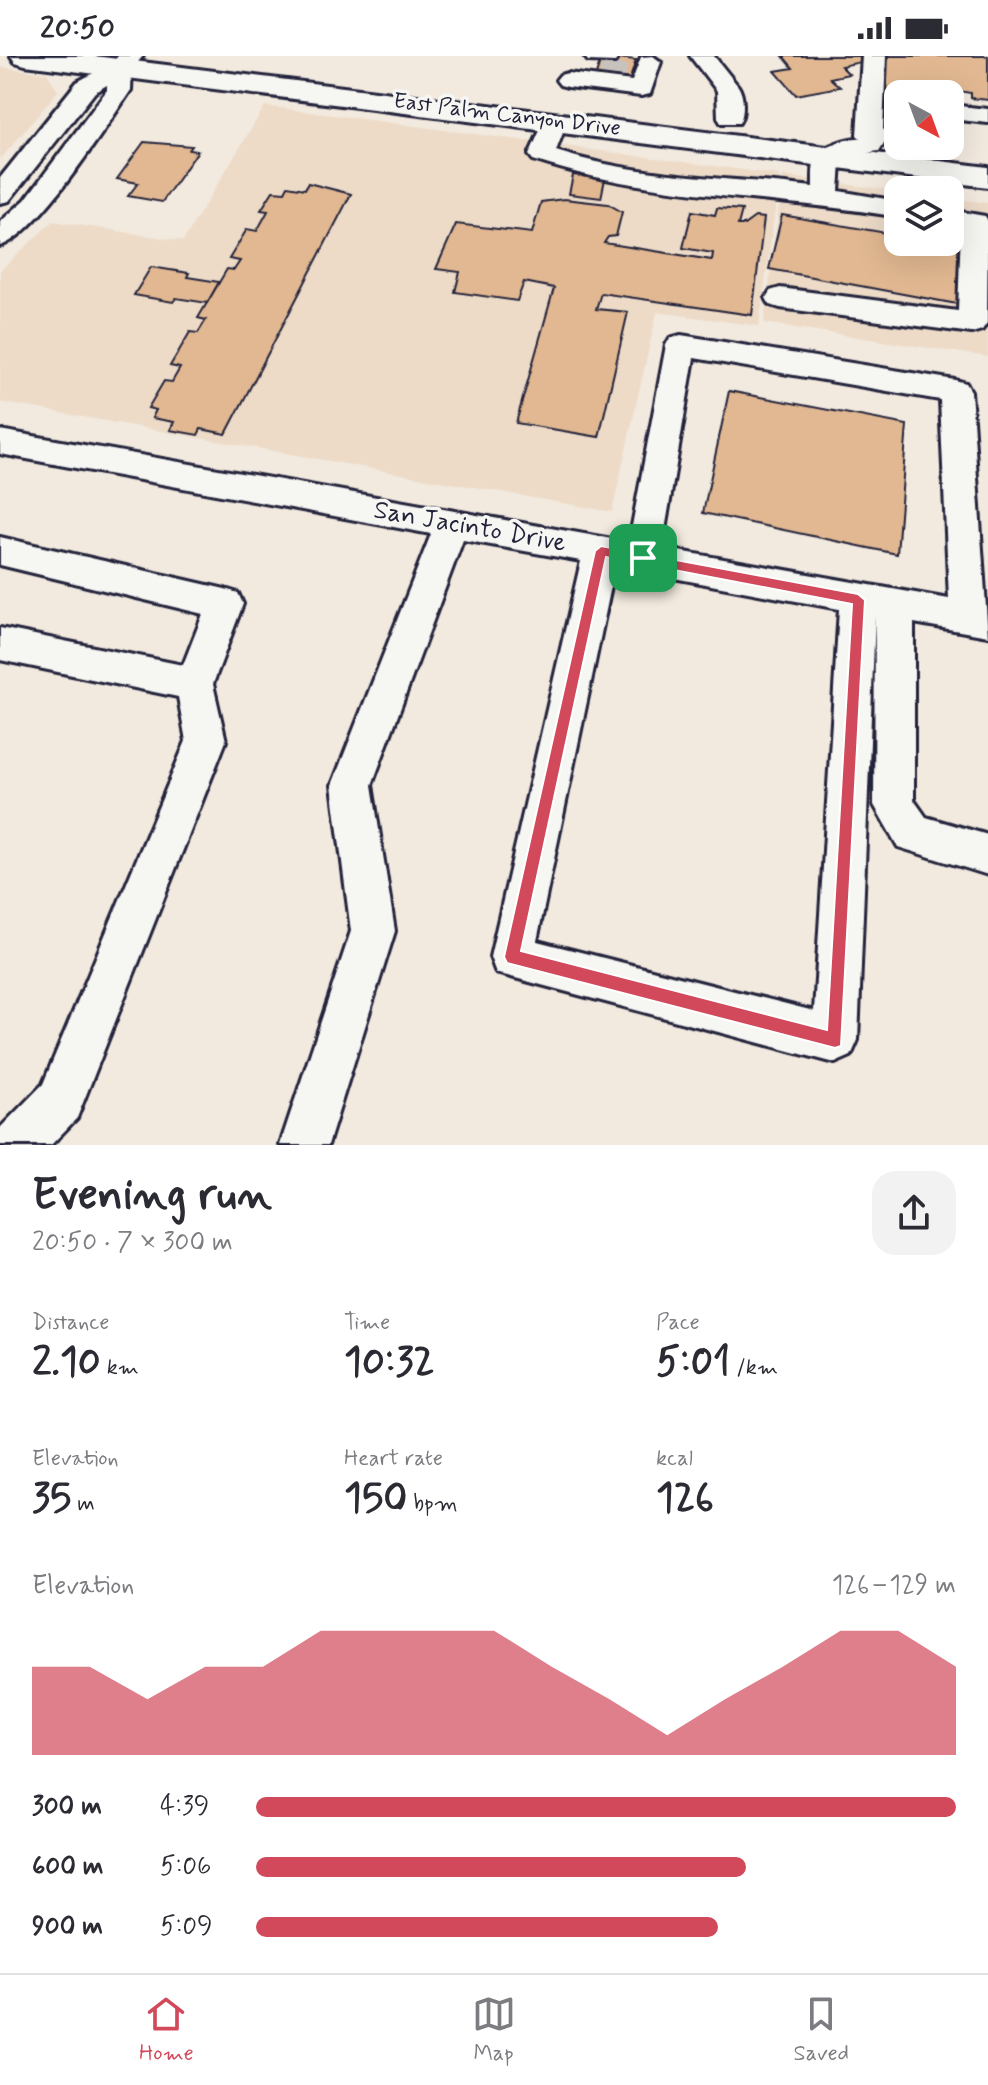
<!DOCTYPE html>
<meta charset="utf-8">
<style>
:root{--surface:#fff;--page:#f2f2f3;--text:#2b2b33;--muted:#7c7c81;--line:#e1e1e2;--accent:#d1495b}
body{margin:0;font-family:Mynerve,sans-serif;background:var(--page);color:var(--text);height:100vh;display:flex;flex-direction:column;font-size:30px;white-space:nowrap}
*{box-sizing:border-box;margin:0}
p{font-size:26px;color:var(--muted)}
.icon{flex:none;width:44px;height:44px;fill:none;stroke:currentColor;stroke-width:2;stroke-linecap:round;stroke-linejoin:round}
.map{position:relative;height:1089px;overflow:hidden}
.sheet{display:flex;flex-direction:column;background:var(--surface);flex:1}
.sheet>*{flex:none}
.needle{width:52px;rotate:139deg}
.tools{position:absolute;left:884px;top:24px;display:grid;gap:16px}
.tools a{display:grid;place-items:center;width:80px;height:80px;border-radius:16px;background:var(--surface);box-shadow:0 8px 32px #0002;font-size:40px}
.pin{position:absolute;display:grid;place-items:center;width:68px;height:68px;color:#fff;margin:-34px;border-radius:16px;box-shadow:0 4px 12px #0006}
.round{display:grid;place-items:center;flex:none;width:84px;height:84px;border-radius:24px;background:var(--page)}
.headline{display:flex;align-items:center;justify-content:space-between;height:136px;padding:0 32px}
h1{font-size:44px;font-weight:800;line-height:60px}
.stats{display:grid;grid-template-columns:repeat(3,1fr);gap:12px;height:136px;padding:8px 32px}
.stats div{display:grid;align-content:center}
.stats b{font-size:40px;font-weight:800}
.stats small{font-size:22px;font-weight:400}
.stats p{font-size:22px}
.chart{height:224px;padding:16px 32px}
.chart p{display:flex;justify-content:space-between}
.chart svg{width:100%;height:144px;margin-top:8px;fill:var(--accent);opacity:.7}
ul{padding:0 32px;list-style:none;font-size:26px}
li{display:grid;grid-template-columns:128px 96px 1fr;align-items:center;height:60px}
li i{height:20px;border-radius:10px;background:var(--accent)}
.status{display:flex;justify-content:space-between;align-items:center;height:56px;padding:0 40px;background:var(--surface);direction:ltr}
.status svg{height:22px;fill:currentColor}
.tab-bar{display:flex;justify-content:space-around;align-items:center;height:112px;border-top:2px solid var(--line);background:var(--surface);font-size:22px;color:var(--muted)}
.tab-bar a{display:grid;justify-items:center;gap:4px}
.tab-bar .on{color:var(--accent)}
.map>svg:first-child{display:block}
.built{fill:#eddbc8}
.building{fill:#e1b891;stroke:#22223b;stroke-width:2}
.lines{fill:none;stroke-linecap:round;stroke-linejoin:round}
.minor-tunnel{stroke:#c8c2be;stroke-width:26;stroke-dasharray:26 13;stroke-linecap:butt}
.minor-casing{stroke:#22223b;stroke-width:6}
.major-casing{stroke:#22223b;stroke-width:6}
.minor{fill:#f6f6f2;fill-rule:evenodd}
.major{fill:#f6f6f2;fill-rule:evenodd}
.route{fill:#d1495b;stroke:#fff;stroke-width:2;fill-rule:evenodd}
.labels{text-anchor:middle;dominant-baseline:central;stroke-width:7;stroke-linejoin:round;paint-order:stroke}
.far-street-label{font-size:22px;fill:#22223b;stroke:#f6f6f2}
.street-label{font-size:26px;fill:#22223b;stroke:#f6f6f2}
</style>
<div class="status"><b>20:50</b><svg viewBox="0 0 49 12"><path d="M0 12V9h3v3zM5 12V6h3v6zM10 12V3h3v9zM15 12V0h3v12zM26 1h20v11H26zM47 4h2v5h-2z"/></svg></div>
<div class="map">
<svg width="988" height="1089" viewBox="0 0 988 1089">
<rect width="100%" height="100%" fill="#f2eadf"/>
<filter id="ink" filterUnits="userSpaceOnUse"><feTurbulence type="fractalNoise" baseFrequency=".0125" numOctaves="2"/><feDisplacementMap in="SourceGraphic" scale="16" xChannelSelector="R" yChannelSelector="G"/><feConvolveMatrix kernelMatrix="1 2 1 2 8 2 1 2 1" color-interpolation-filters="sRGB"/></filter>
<g filter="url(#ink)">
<g class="built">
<polygon points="0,11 47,17 58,35 0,104"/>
<polygon points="265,50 780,119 759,270 657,256 612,456 0,346 0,215 53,165 183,185"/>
<polygon points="783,120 898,135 898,186 950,186 950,142 988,147 988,301 764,267"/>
</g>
<g class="building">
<polygon points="602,0 636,4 628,29 594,25"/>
<polygon points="783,0 862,0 861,6 841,10 849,18 830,22 840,31 796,39 775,15 793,12"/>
<polygon points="880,0 988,0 988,44 971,42 971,37 952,34 953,43 950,38 878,34"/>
<polygon points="144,86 192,90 189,94 198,95 162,146 128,140 138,127 117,123"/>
<polygon points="573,119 605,123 601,142 569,138"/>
<polygon points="308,127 351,138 226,378 201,373 198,379 170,374 174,366 152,362 156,354 148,352 164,325 172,326 180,312 170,310 190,276 198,277 206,264 198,262 227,213 234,214 240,205 229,203 247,173 257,175 268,155 261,154 273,135 285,136 288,130 305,133"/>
<polygon points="564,143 608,148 622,156 616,180 608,181 604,187 712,204 713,197 683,192 692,155 715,159 717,152 742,154 738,169 744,169 755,161 764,162 752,259 601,237 596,253 628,256 599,381 516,367 554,232 524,226 517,245 455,236 460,216 436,213 456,168 532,177 541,146"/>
<polygon points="782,159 898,179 898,186 935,186 961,191 957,248 769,213"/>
<polygon points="151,211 189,217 187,221 219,226 207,247 176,242 173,246 134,239"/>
<polygon points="729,335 907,369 897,498 703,457"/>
</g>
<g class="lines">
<polyline class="minor-tunnel" points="600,18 635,23"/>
<g class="minor-casing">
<g id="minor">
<path d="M118,0H143L132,13L131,34C107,69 37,180 0,190V166L25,144L107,34V29L95,36L9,145L0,147V122L77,26L112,7Z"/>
<polygon points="584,0 618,0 619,1 615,6 588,5"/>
<polygon points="653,0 661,6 650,38 641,40 568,31 560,29 556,24 560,19 568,17 632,25 641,1"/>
<path d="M690,0H714L738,30C744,39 745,58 739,67H721L718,62L717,35Z"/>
<path d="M862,0H886L883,73L889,79L879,95L857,98L841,106L839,135L898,145V161C776,140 651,143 533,104L529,99L546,61H564L567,66L556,95C640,122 726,121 813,131C813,122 812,106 817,99C825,89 848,82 860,82L857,79Z"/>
<polygon points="950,49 988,53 988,67 950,63"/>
<polygon points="950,154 985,160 988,165 987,267 982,274 972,277 780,252 770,249 766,242 770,235 780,232 958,255 961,172 950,170"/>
<path d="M681,279L955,324L966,327L971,335L988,580L914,567V744L926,761L988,779V819L898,791L874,749L875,560L858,984L851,1000L835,1007L496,917L490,901L581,505L463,484L372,729L395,875L328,1089H280L351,875L332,729L431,478L0,398V374L629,486L666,289L670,282ZM694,302L940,344L949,543L662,492ZM615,511L839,553L814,955L537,885Z"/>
<polygon points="0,481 225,533 238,537 243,548 213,628 226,685 77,1062 51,1089 0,1089 0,1072 43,1028 186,685 178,641 0,604 0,572 183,609 203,558 0,509"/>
</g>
</g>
<g class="major-casing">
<polygon id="major" points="11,0 94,0 988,111 988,131 25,9 15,6"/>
</g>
<use href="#minor" class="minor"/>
<use href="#major" class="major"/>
</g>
</g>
<path class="route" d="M601,490L858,538L865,544L841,990L835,992L507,907L504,901L595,495ZM606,501L852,548L827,974L521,895Z"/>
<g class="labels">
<g class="far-street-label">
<text transform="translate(507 59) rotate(7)">East Palm Canyon Drive</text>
</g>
<g class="street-label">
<text transform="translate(470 471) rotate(10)">San Jacinto Drive</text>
</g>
</g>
</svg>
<div class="tools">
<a><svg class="needle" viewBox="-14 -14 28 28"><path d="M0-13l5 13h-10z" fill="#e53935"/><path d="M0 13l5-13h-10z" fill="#7c7c81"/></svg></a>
<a><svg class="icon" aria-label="layers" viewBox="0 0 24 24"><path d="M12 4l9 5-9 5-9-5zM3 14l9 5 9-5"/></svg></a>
</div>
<div class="pin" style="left:643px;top:502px;background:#1e9e55"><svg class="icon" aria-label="arrive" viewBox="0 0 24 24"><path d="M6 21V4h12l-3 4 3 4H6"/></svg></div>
</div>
<section class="sheet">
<div class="headline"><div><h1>Evening run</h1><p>20:50 · 7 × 300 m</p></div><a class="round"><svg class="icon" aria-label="share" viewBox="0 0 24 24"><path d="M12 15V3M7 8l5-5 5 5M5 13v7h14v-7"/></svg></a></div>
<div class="stats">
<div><p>Distance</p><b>2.10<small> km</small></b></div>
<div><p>Time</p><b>10:32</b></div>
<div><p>Pace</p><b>5:01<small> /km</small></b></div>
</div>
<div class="stats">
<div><p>Elevation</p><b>35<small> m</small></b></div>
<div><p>Heart rate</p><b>150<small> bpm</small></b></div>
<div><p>kcal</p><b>126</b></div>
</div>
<div class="chart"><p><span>Elevation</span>126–129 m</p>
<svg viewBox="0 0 160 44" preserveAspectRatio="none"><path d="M0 44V17L10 17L20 27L30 17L40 17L50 6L60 6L70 6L80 6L90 17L100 27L110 38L120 27L130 17L140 6L150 6L160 17V44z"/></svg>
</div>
<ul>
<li><b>300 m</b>4:39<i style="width:100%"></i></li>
<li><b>600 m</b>5:06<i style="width:70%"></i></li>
<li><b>900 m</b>5:09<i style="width:66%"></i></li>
</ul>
</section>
<nav class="tab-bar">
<a class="on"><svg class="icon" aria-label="home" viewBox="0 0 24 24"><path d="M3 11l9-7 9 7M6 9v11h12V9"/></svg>Home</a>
<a><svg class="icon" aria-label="map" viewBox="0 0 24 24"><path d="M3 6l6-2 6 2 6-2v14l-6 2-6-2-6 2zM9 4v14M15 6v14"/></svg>Map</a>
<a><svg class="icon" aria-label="saved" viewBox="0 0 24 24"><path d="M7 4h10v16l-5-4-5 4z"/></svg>Saved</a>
</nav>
